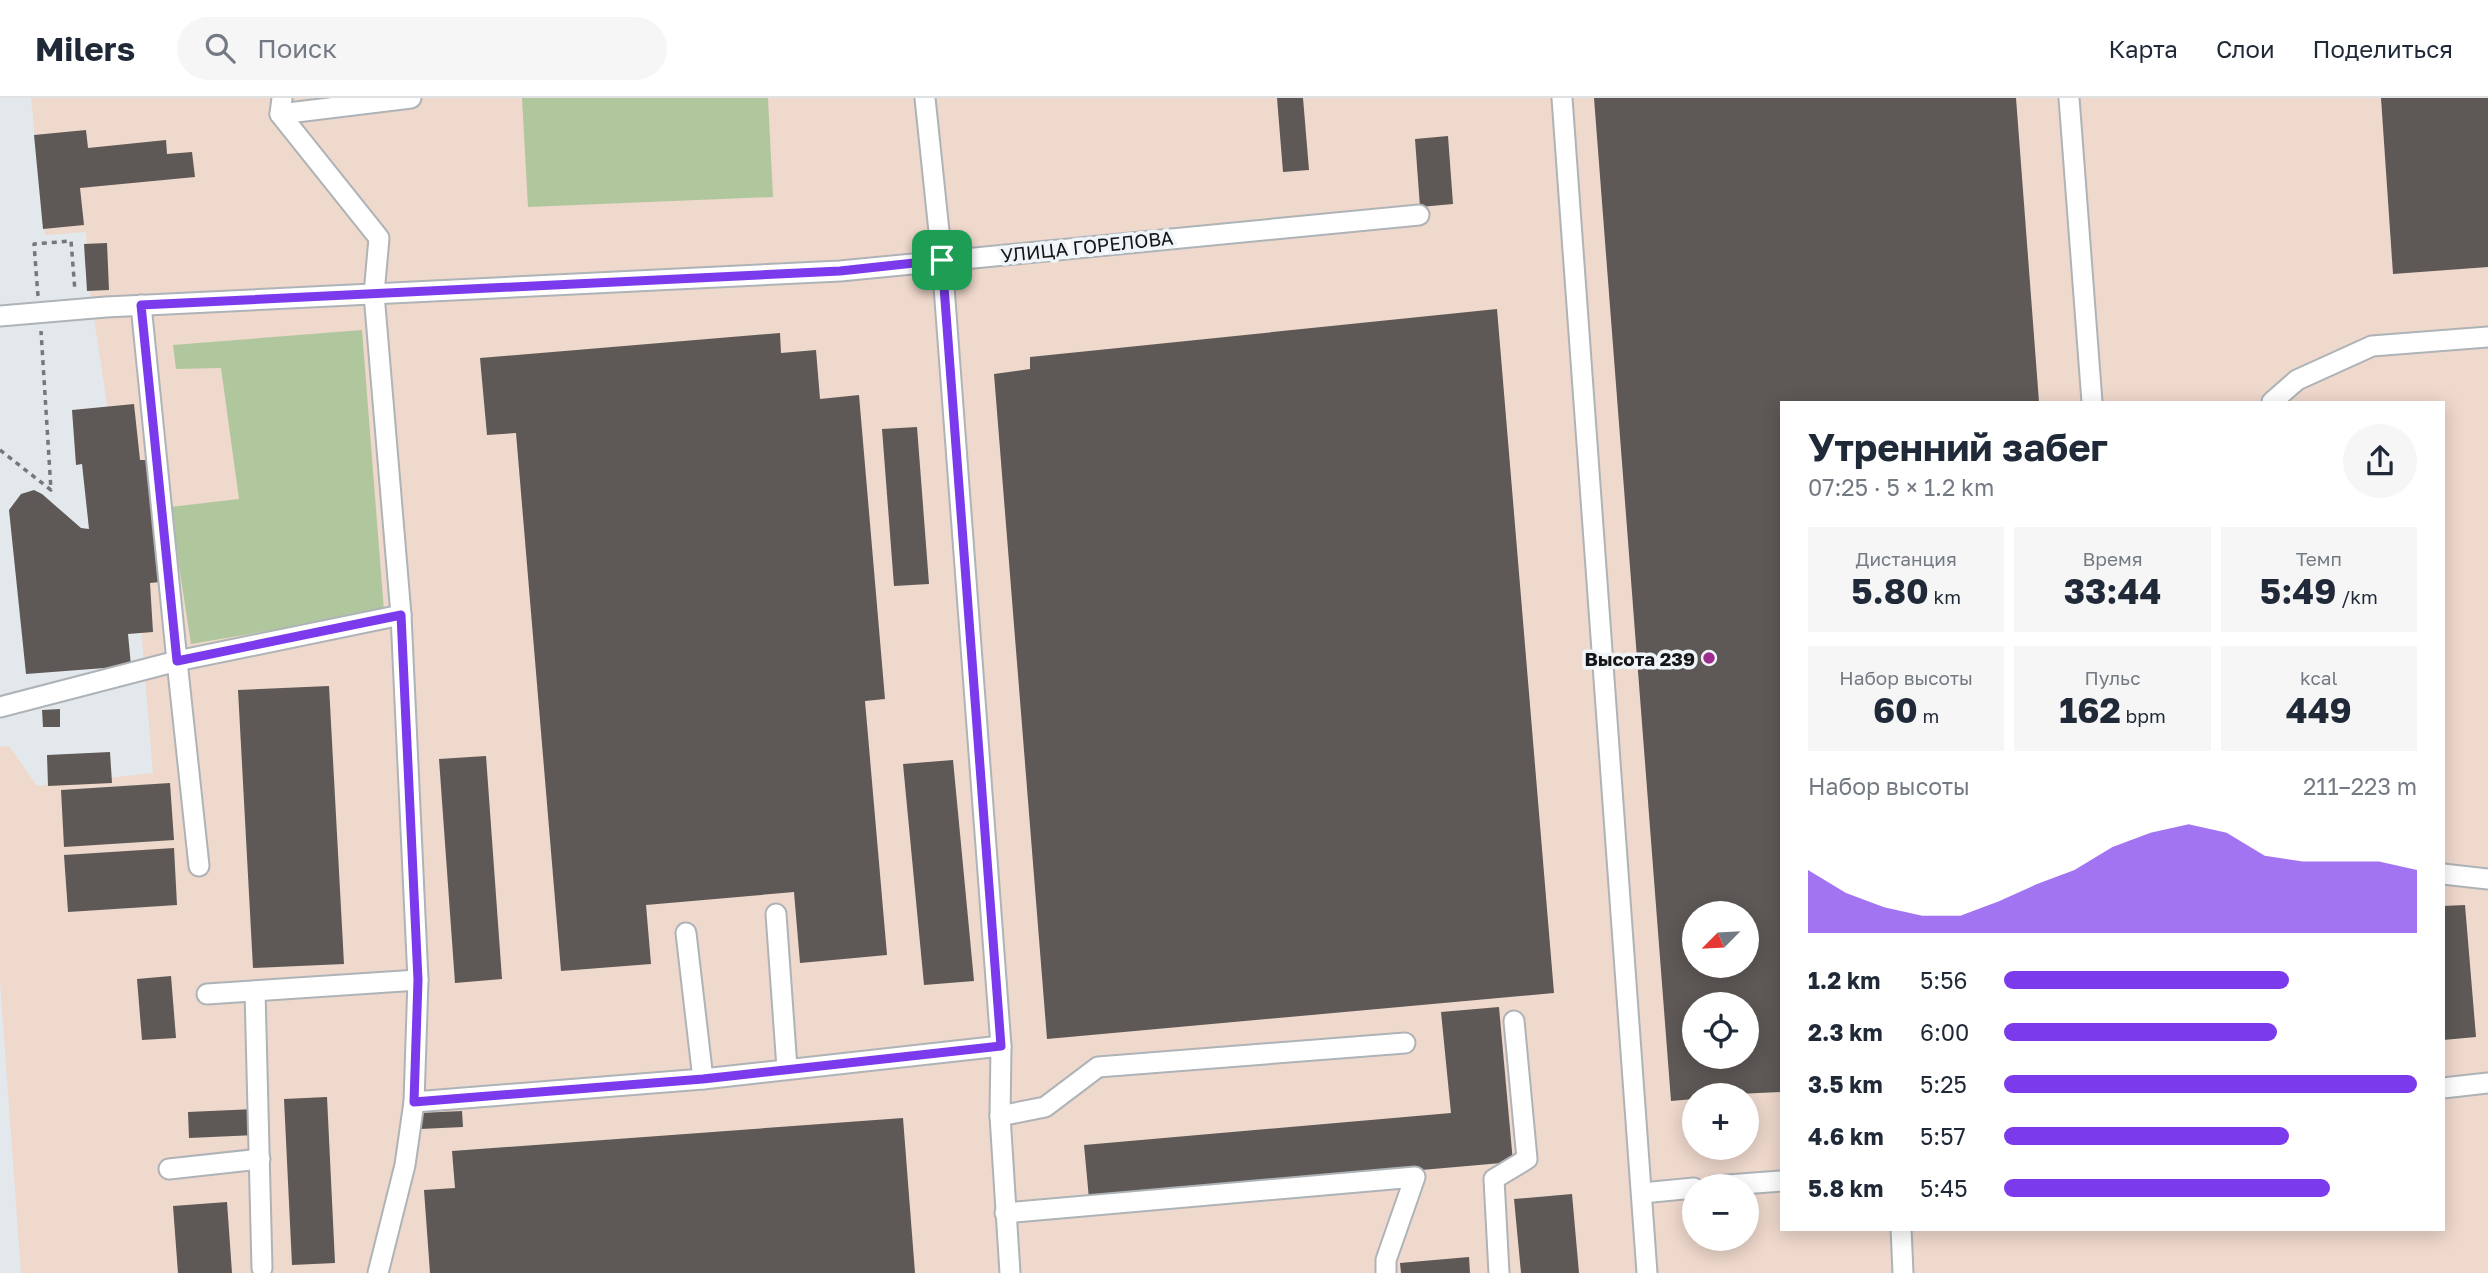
<!DOCTYPE html>
<html lang="ru">
<meta charset="utf-8">
<style>
:root{--surface:#fff;--page:#f6f6f7;--text:#1f2937;--muted:#747a83;--line:#e0e1e3;--accent:#7c3aed}
body{margin:0;font-family:"Golos Text",sans-serif;background:var(--page);color:var(--text);height:100vh;display:flex;flex-direction:column;font-size:26px;white-space:nowrap}
*{box-sizing:border-box;margin:0}
p{font-size:23px;color:var(--muted)}
.icon{flex:none;width:38px;height:38px;fill:none;stroke:currentColor;stroke-width:2;stroke-linecap:round;stroke-linejoin:round}
.map{position:relative;flex:1;overflow:hidden}
.sheet{position:absolute;left:1780px;top:303px;width:665px;height:830px;display:flex;flex-direction:column;background:var(--surface);border-radius:0px;box-shadow:0 4px 18px #0003}
.sheet>*{flex:none}
.needle{width:46px;rotate:246deg}
.fabs{position:absolute;left:1682px;top:803px;display:grid;gap:14px}
.fabs a{display:grid;place-items:center;width:77px;height:77px;border-radius:50%;background:var(--surface);box-shadow:0 4px 18px #0003;font-size:35px}
.pin{position:absolute;display:grid;place-items:center;width:60px;height:60px;color:#fff;margin:-30px;border-radius:14px;box-shadow:0 4px 10px #0006}
.round{display:grid;place-items:center;flex:none;width:74px;height:74px;border-radius:37px;background:var(--page)}
.summary{display:flex;align-items:center;justify-content:space-between;height:119px;padding:0 28px}
h1{font-size:38px;font-weight:700;line-height:52px}
.metrics{display:grid;grid-template-columns:repeat(3,1fr);gap:10px;height:119px;padding:7px 28px}
.metrics div{display:grid;align-content:center;border-radius:0px;background:var(--page);text-align:center}
.metrics b{font-size:35px;font-weight:700}
.metrics small{font-size:19px;font-weight:400}
.metrics p{font-size:19px}
.chart{height:196px;padding:14px 28px}
.chart p{display:flex;justify-content:space-between}
.chart svg{width:100%;height:126px;margin-top:7px;fill:var(--accent);opacity:.7}
ul{padding:0 28px;list-style:none;font-size:23px}
li{display:grid;grid-template-columns:112px 84px 1fr;align-items:center;height:52px}
li i{height:18px;border-radius:9px;background:var(--accent)}
header{display:flex;align-items:center;gap:42px;box-sizing:border-box;height:98px;padding:0 35px;background:var(--surface);border-bottom:2px solid var(--line)}
header strong{font-size:33px}
nav{display:flex;gap:38px;margin-inline-start:auto;font-size:24px}
.search{width:490px;height:63px;background:var(--page);display:flex;align-items:center;gap:18px;box-sizing:border-box;padding:0 24px;border-radius:38px;color:var(--muted);font-size:26px}
.map>svg:first-child{display:block}
.industrial{fill:#efd8cc;fill-rule:evenodd}
.green{fill:#b0c79e}
.building{fill:#5e5956;fill-rule:evenodd}
.lines{fill:none;stroke-linecap:round;stroke-linejoin:round}
.minor-casing{stroke:#aeb3b7;stroke-width:23}
.path{stroke:#75787b;stroke-width:3.5;stroke-dasharray:5 5;stroke-linecap:butt}
.minor{stroke:#fff;stroke-width:19}
.route-casing{stroke:#fff;stroke-width:14}
.route{stroke:#7c3aed;stroke-width:9}
.poi-dot{fill:#9d2d8c;stroke:#f0f5f9;stroke-width:2.5}
.labels{text-anchor:middle;dominant-baseline:central;stroke-width:7;stroke-linejoin:round;paint-order:stroke}
.street-label{font-size:19px;fill:#151618;stroke:#f0f5f9}
.poi-label{font-size:19px;font-weight:bold;fill:#151618;stroke:#f0f5f9;text-anchor:end}
</style>
<header>
<strong>Milers</strong>
<div class="search"><svg class="icon" aria-label="search" viewBox="0 0 24 24"><circle cx="10" cy="10" r="6"/><path d="M15 15l6 6"/></svg>Поиск</div>
<nav><a>Карта</a><a>Слои</a><a>Поделиться</a></nav>
</header>
<div class="map">
<svg width="2488" height="1175" viewBox="0 0 2488 1175">
<rect width="100%" height="100%" fill="#e3e8ec"/>
<path class="industrial" d="M31,0H2488V1175H21L0,884V649L9,648L37,688L153,675L141,529L90,194L86,134L45,137ZM1782,304H2443V1130H1782ZM1694,816H1746V868H1694ZM1694,906H1746V959H1694ZM1694,998H1746V1050H1694ZM1694,1088H1746V1141H1694Z"/>
<g class="green">
<polygon points="522,0 768,0 773,99 528,109"/>
<polygon points="362,232 384,513 191,546 170,409 239,401 221,270 176,271 173,247"/>
</g>
<g class="building">
<polygon points="1277,0 1303,0 1309,72 1283,74"/>
<path d="M1594,0H2016L2039,304H1782V994L1694,998V1001L1671,1003ZM1694,816H1746V868H1694ZM1694,906H1746V959H1694Z"/>
<polygon points="2381,0 2488,0 2488,169 2393,176"/>
<polygon points="86,32 88,50 166,42 167,56 192,54 195,79 80,90 84,127 43,131 34,37"/>
<polygon points="1448,38 1453,106 1420,109 1415,41"/>
<polygon points="107,145 109,192 87,193 84,146"/>
<polygon points="1497,211 1554,895 1047,941 994,276 1030,271 1030,259"/>
<polygon points="780,235 781,255 816,252 820,301 859,297 885,601 865,603 887,857 800,865 794,794 646,807 651,866 561,873 516,335 487,337 480,260"/>
<polygon points="134,306 140,362 151,362 160,484 150,485 153,534 128,536 131,568 26,576 9,412 21,396 34,392 42,396 81,430 89,431 82,366 76,367 72,312"/>
<polygon points="917,329 929,486 894,488 882,331"/>
<polygon points="329,588 344,866 253,870 238,592"/>
<polygon points="60,611 60,629 43,629 42,612"/>
<polygon points="110,654 112,685 48,688 47,657"/>
<polygon points="486,658 502,881 455,885 439,661"/>
<polygon points="953,662 974,883 924,887 903,666"/>
<polygon points="170,685 174,742 64,749 61,692"/>
<polygon points="174,750 177,807 68,814 64,757"/>
<polygon points="2465,807 2476,939 2443,942 2443,808"/>
<polygon points="171,878 176,940 142,942 137,881"/>
<polygon points="1499,909 1513,1064 1089,1101 1084,1047 1451,1015 1441,914"/>
<polygon points="327,999 335,1165 292,1167 284,1001"/>
<polygon points="255,1011 256,1037 189,1040 188,1014"/>
<polygon points="462,1013 463,1029 420,1031 419,1015"/>
<polygon points="903,1020 915,1175 430,1175 424,1092 455,1090 452,1053"/>
<polygon points="1572,1096 1579,1175 1521,1175 1514,1101"/>
<polygon points="227,1104 232,1175 178,1175 173,1108"/>
<polygon points="1469,1159 1470,1175 1401,1175 1400,1165"/>
</g>
<g class="lines">
<g class="minor-casing">
<g id="minor">
<polyline points="282,0 280,16 379,140 374,196 401,517 418,882 414,1004 405,1067 378,1175"/>
<polyline points="925,0 942,162 1001,948 1000,1018 1010,1175"/>
<polyline points="1562,0 1647,1175"/>
<polyline points="2069,0 2092,304"/>
<polyline points="280,16 411,0"/>
<polyline points="0,218 106,209 840,173 1419,117"/>
<polyline points="2272,304 2297,282 2372,248 2488,239"/>
<polyline points="0,609 177,563 141,207"/>
<polyline points="199,768 177,563 401,517"/>
<polyline points="2443,776 2488,781"/>
<polyline points="776,816 787,970"/>
<polyline points="686,835 703,981"/>
<polyline points="255,893 262,1170"/>
<polyline points="207,896 418,882"/>
<polyline points="2443,990 2488,985"/>
<polyline points="414,1004 703,981 1001,948"/>
<polyline points="1000,1018 1045,1009 1098,969 1405,945"/>
<polyline points="169,1071 260,1061"/>
<polyline points="1714,1088 1782,1083"/>
<polyline points="1642,1095 1694,1090"/>
<polyline points="1005,1115 1415,1079 1386,1162 1386,1175"/>
<polyline points="1901,1130 1903,1175"/>
<polyline points="1499,1175 1494,1081 1527,1061 1514,923"/>
</g>
</g>
<g class="path">
<polyline points="38,198 34,146 71,143 75,193"/>
<polyline points="0,352 51,392 41,233"/>
</g>
<use href="#minor" class="minor"/>
</g>
<g class="lines">
<g class="route-casing">
<polygon id="route" points="942,162 1001,948 703,981 414,1004 418,882 401,517 177,563 141,207 840,173"/>
</g>
<use href="#route" class="route"/>
</g>
<circle class="poi-dot" cx="1709" cy="560" r="7"/>
<g class="labels">
<g class="street-label">
<text transform="translate(1087 148) rotate(-6)">УЛИЦА ГОРЕЛОВА</text>
</g>
<g class="poi-label">
<text x="1695" y="560">Высота 239</text>
</g>
</g>
</svg>
<div class="fabs">
<a><svg class="needle" viewBox="-14 -14 28 28"><path d="M0-13l5 13h-10z" fill="#e53935"/><path d="M0 13l5-13h-10z" fill="#747a83"/></svg></a>
<a><svg class="icon" aria-label="locate" viewBox="0 0 24 24"><circle cx="12" cy="12" r="6"/><path d="M12 2v4M12 18v4M2 12h4M18 12h4"/></svg></a>
<a>+</a>
<a>−</a>
</div>
<div class="pin" style="left:942px;top:162px;background:#1e9e55"><svg class="icon" aria-label="arrive" viewBox="0 0 24 24"><path d="M6 21V4h12l-3 4 3 4H6"/></svg></div>
<section class="sheet">
<div class="summary"><div><h1>Утренний забег</h1><p>07:25 · 5 × 1.2 km</p></div><a class="round"><svg class="icon" aria-label="share" viewBox="0 0 24 24"><path d="M12 15V3M7 8l5-5 5 5M5 13v7h14v-7"/></svg></a></div>
<div class="metrics">
<div><p>Дистанция</p><b>5.80<small> km</small></b></div>
<div><p>Время</p><b>33:44</b></div>
<div><p>Темп</p><b>5:49<small> /km</small></b></div>
</div>
<div class="metrics">
<div><p>Набор высоты</p><b>60<small> m</small></b></div>
<div><p>Пульс</p><b>162<small> bpm</small></b></div>
<div><p>kcal</p><b>449</b></div>
</div>
<div class="chart"><p><span>Набор высоты</span>211–223 m</p>
<svg viewBox="0 0 160 44" preserveAspectRatio="none"><path d="M0 44V22L10 30L20 35L30 38L40 38L50 33L60 27L70 22L80 14L90 9L100 6L110 9L120 17L130 19L140 19L150 19L160 22V44z"/></svg>
</div>
<ul>
<li><b>1.2 km</b>5:56<i style="width:69%"></i></li>
<li><b>2.3 km</b>6:00<i style="width:66%"></i></li>
<li><b>3.5 km</b>5:25<i style="width:100%"></i></li>
<li><b>4.6 km</b>5:57<i style="width:69%"></i></li>
<li><b>5.8 km</b>5:45<i style="width:79%"></i></li>
</ul>
</section>
</div>
